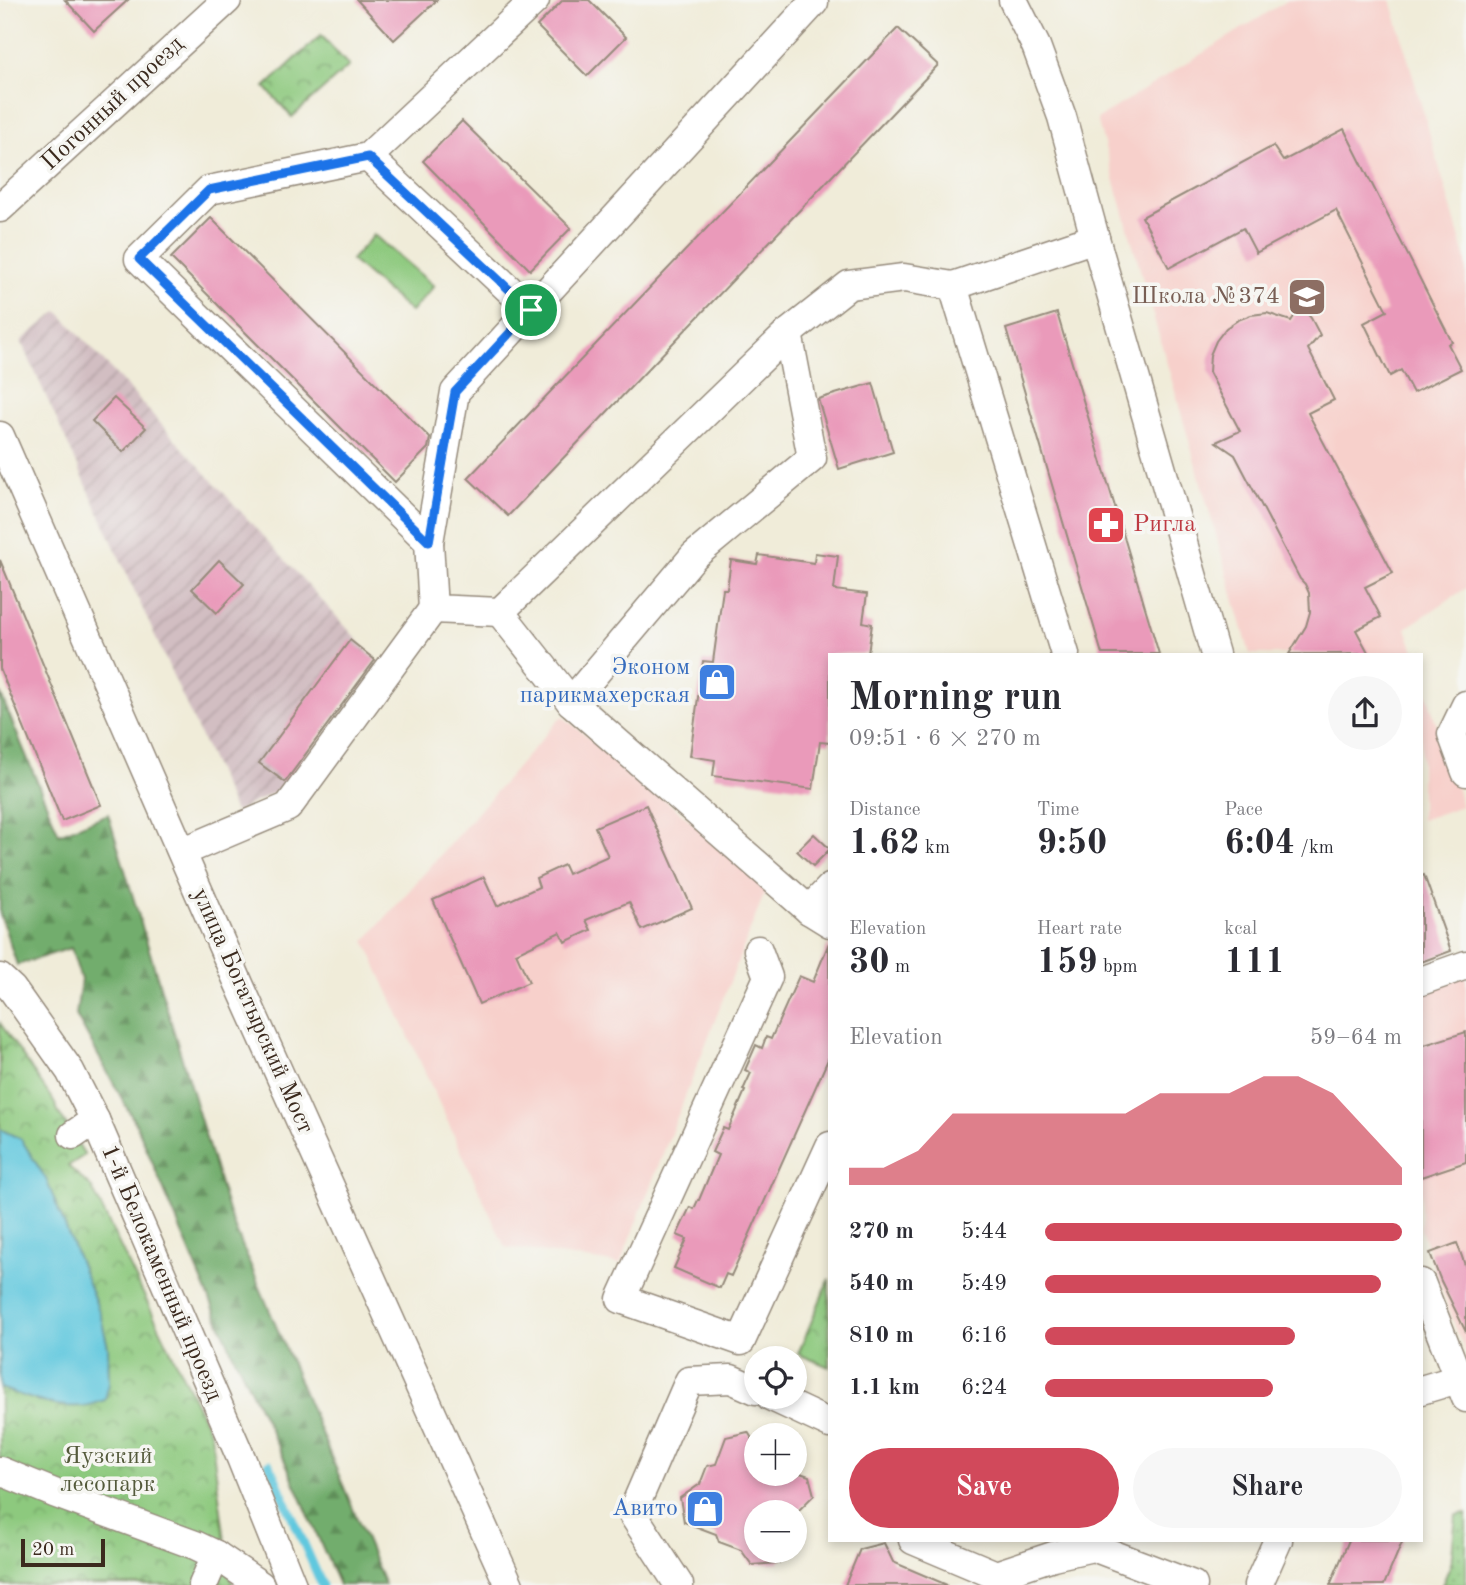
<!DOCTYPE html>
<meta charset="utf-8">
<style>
:root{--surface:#fff;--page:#f7f7f7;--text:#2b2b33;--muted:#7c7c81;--accent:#d1495b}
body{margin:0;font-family:"Old Standard TT",serif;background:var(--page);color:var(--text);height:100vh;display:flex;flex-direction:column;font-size:26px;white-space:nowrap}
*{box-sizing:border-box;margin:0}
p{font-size:23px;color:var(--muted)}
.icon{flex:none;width:38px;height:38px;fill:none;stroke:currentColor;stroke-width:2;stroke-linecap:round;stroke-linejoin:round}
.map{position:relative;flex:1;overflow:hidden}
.side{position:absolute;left:828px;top:653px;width:595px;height:889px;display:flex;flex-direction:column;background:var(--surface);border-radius:0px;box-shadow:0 4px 10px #0003}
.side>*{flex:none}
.tools{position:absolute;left:744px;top:1346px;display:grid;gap:14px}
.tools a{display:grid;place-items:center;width:63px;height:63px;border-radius:50%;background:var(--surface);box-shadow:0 4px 10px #0003;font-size:35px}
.scale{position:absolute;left:21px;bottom:18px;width:84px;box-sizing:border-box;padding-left:7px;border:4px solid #3b2a1e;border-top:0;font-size:19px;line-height:24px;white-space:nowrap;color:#3b2a1e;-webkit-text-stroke:5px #f6f6f2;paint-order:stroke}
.pin{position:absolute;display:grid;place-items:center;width:60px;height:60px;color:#fff;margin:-30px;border:4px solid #fff;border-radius:50%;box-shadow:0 2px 7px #0007}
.round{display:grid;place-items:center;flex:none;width:74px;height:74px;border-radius:37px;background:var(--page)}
.headline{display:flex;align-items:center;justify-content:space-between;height:119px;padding:0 21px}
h1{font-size:38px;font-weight:800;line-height:52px}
.stats{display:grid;grid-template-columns:repeat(3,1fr);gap:10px;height:119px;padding:7px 21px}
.stats div{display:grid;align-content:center}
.stats b{font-size:35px;font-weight:800}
.stats small{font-size:19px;font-weight:400}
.stats p{font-size:19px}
.chart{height:196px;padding:14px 21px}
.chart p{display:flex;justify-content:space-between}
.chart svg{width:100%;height:126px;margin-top:7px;fill:var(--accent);opacity:.7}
.cta{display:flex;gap:14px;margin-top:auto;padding:14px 21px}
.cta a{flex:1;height:80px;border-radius:42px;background:var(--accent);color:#fff;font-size:28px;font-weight:800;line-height:80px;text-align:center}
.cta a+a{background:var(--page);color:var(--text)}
ul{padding:0 21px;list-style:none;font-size:23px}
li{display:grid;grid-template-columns:112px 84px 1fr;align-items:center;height:52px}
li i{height:18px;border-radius:9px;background:var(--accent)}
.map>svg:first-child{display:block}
.built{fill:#f7d0cb}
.industrial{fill:url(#industrial-furrows)}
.grass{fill:url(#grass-dots);stroke:#647a4e;stroke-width:2}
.forest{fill:url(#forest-firs);stroke:#566c46;stroke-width:2}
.park{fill:url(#park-crowns);stroke:#647a4e;stroke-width:2}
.garden{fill:#8dc97e;stroke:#647a4e;stroke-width:2}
.water{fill:#61c8de;stroke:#4e797e;stroke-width:2}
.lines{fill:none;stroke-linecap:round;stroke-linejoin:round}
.stream{stroke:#61c8de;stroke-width:9}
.building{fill:#ea9aba}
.minor-casing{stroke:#968b7c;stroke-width:31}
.minor{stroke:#fff;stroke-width:28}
.route-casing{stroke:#fff;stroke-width:14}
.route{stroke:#1a73e8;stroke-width:9}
.labels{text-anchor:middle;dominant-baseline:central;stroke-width:7;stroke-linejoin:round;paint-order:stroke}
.street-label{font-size:24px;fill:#3b2a1e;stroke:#f6f6f2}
.education-label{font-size:24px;fill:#785e54;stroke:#f6f6f2;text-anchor:end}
.health-label{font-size:24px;fill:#be3a42;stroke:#f6f6f2;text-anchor:start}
.shop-label{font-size:24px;fill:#366cbe;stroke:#f6f6f2;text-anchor:end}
.park-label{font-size:24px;fill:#545a3b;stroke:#f6f6f2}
</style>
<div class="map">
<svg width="1466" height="1585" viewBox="0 0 1466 1585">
<defs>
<pattern id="industrial-furrows" width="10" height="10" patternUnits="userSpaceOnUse" patternTransform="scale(1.75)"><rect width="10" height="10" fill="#d2bec2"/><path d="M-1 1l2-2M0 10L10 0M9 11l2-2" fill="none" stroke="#b5a3a6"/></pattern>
<pattern id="grass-dots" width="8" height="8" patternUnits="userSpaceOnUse" patternTransform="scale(1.75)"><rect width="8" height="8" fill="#8dc97e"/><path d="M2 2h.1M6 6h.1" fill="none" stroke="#74a367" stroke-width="1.8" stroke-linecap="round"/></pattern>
<pattern id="forest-firs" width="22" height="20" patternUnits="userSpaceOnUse" patternTransform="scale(1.75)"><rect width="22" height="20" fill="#72ad6d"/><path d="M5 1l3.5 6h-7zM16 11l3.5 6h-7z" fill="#5f8d59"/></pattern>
<pattern id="park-crowns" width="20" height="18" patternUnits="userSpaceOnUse" patternTransform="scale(1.75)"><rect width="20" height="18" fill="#8dc97e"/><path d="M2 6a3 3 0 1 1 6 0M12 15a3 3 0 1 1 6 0" fill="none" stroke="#74a367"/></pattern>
</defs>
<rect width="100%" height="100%" fill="#f6f6f2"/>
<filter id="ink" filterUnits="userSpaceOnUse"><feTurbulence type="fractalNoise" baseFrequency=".0143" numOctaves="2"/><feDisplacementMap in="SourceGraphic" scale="14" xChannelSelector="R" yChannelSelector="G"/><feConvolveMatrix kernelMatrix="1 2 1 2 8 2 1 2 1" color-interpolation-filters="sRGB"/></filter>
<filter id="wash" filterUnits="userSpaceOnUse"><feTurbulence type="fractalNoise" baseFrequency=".00686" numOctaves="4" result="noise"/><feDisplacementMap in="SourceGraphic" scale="28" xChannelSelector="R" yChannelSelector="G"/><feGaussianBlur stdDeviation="1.57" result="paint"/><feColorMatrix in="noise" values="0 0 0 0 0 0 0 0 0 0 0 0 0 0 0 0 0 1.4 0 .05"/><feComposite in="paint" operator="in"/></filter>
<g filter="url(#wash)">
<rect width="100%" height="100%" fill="#f0ecd9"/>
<g class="built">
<polygon points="1288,0 1391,0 1466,260 1466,588 1406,628 1415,654 1250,654 1097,119"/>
<polygon points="1421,675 1462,806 1421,820"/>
<polygon points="562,716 768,884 620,1264 505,1247 365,941"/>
<polygon points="1466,973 1466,1353 1456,1329 1421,1229 1421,991"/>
</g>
<polygon class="industrial" points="58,311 376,660 285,782 278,790 235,812 21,341"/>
<polygon class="grass" points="1466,1513 1466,1585 1442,1585 1451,1564 1456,1515"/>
<polygon class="forest" points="0,693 59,834 108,814 229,1214 385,1585 339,1585 281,1452 232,1352 137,1126 76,1015 81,980 71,948 17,965 0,914"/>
<g class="park">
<polygon points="321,35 349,66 292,117 265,87"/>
<polygon points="0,1023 54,1102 60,1115 85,1155 68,1166 92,1188 211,1434 229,1572 233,1585 0,1585"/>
<polygon points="829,1279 830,1367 829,1367 798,1354"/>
</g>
<polygon class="garden" points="374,235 434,286 411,312 351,260"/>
<path class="water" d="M0,1129L21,1139L46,1179L100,1313L108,1347L109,1384L105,1400C98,1402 90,1406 83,1406C55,1409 26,1397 0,1388Z"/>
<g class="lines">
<polyline class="stream" points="269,1464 322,1585"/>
</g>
<g id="blocks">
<g class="building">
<polygon points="65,0 128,0 94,31"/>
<polygon points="357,0 437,0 394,40"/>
<polygon points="563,0 589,0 626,37 587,76 537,26"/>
<polygon points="898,28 938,65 508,516 468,478"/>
<polygon points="462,121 571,228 530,270 423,161"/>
<polygon points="1344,129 1452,342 1448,344 1461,369 1413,393 1401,370 1390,376 1364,323 1387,311 1336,210 1256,253 1243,228 1169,268 1142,217 1273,146 1283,161"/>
<polygon points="211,218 430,438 428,448 395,482 171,258"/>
<polygon points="1301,306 1311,318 1320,335 1308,349 1334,400 1308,413 1393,573 1365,587 1381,617 1356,630 1369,654 1289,654 1306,626 1310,612 1309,593 1305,584 1300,579 1235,455 1216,442 1240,431 1209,372 1210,355 1216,341 1226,328 1238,320 1251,315 1267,313 1291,321"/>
<polygon points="1057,313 1159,654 1102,654 1006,329"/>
<polygon points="873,383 893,452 839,469 818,399"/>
<polygon points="114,398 146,428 123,452 92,421"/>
<polygon points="815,553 838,556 834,590 867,594 863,622 872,624 868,654 830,654 830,743 820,742 813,789 713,776 715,760 690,756 703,661 713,662 723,589 727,589 731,560 757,564 759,555 814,563"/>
<polygon points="0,560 101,805 62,821 0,669"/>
<polygon points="219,560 244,584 217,613 192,589"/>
<polygon points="350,640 375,660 285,782 259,763"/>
<polygon points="646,805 692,908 642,930 629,902 586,920 591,930 565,942 560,932 516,953 529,982 479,1004 433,900 484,877 497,906 539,887 536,878 564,865 568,874 608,856 595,827"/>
<polygon points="814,834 830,849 813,866 797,851"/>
<polygon points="1424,875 1451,951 1421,962 1421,876"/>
<polygon points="829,943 830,1055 731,1276 726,1274 720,1288 674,1268 687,1239 677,1235 690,1207 694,1209 698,1200 699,1200 718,1155 712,1152 723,1128 728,1130 745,1091 743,1090 751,1073 745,1070 756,1045 762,1048 766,1037 771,1039 799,976 813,982"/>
<polygon points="1466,1032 1466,1162 1421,1177 1421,1046"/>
<polygon points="1457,1243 1466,1268 1466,1332 1441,1281 1430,1253"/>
<polygon points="748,1432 756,1445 756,1474 794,1474 794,1471 809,1476 814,1495 797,1512 794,1519 794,1512 756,1512 756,1550 783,1550 779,1563 752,1565 741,1550 719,1542 716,1534 684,1522 680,1498 700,1484 707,1466 716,1464 726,1437"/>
<polygon points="1349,1540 1403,1540 1384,1585 1330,1585"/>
<polygon points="884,1543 893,1562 947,1585 845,1585 860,1549"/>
</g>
</g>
</g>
<g filter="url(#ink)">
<use href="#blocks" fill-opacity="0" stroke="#968b7c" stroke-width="2"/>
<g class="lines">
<g class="minor-casing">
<g id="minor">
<polyline points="535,0 368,157 209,190 139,259 429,542 433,609 500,612 788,333 849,285 904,278 953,286"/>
<polyline points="1013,0 1036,46 1062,117 1095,238 1215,654"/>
<polyline points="368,157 531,310"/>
<polyline points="0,208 227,0"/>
<polyline points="0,436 239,984 509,1585"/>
<polyline points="429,542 455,392 814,2"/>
<polyline points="500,612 571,702 809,910 830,923"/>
<polyline points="1065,654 953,286 1095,238"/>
<polyline points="571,702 694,556 812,458 788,333"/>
<polyline points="1466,705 1452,734 1466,772"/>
<polyline points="182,852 288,807 433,609"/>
<polyline points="809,910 830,888"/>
<polyline points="758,950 768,977 621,1299 741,1341 830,1146"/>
<polyline points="0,978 12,989 70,1071 95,1120 241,1458 292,1585"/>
<polyline points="1421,981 1466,965"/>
<polyline points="73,1135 95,1120"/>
<polyline points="1421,1283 1466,1398"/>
<polyline points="1421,1390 1458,1379"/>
<polyline points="770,1396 830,1424"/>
<polyline points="0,1471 54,1493 195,1545 216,1555 260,1585"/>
<polyline points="913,1540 996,1575 1053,1556 1093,1547 1193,1585"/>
<polyline points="203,1585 216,1555"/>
<polyline points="679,1585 632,1513 689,1381 731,1379 756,1390"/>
<polyline points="1258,1585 1278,1540"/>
</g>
</g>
<use href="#minor" class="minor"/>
</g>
</g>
<g class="lines" filter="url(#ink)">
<g class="route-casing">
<polygon id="route" points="368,157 531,310 455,392 429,542 139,259 209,190"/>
</g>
<use href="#route" class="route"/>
</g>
<defs>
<g id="school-square" transform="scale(2.0125)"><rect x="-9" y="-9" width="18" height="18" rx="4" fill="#8d6e63" stroke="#f6f6f2"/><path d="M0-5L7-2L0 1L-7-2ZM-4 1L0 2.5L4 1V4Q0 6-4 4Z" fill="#fff"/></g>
<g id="pharmacy-square" transform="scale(2.0125)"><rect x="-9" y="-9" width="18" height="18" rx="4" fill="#e0444e" stroke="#f6f6f2"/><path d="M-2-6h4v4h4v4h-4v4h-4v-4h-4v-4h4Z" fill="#fff"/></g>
<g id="shop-square" transform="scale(2.0125)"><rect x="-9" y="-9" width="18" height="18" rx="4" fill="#3f7fe0" stroke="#f6f6f2"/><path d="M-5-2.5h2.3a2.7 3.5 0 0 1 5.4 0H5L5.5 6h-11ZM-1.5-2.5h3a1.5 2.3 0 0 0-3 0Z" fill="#fff"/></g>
</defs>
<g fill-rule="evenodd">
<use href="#school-square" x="1307" y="297"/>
<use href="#pharmacy-square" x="1106" y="525"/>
<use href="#shop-square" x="717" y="682"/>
<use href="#shop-square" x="705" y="1509"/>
</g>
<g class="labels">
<g class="street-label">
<text transform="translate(113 104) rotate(-43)">Погонный проезд</text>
<text transform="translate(252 1011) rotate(66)">улица Богатырский Мост</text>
<text transform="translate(161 1273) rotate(67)">1-й Белокаменный проезд</text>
</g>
<g class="education-label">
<text x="1280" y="297">Школа №374</text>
</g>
<g class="health-label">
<text x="1133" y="525">Ригла</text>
</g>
<g class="shop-label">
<text x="690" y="668">Эконом<tspan x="690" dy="28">парикмахерская</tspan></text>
<text x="678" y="1509">Авито</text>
</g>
<g class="park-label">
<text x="108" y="1457">Яузский<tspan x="108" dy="28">лесопарк</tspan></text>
</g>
</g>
</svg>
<div class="tools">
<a><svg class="icon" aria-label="locate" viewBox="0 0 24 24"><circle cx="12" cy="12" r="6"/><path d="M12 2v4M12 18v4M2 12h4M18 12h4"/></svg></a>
<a>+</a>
<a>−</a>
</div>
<div class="scale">20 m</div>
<div class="pin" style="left:531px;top:310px;background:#1e9e55"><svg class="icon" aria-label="arrive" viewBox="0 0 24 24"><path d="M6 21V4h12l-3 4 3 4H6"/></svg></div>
<section class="side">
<div class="headline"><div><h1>Morning run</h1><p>09:51 · 6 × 270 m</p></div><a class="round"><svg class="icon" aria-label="share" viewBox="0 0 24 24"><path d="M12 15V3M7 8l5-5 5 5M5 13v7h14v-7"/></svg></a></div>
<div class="stats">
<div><p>Distance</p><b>1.62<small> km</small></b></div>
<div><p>Time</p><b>9:50</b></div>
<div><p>Pace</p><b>6:04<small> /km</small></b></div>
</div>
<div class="stats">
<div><p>Elevation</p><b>30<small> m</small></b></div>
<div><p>Heart rate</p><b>159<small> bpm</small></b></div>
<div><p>kcal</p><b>111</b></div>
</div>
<div class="chart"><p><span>Elevation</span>59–64 m</p>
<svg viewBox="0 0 160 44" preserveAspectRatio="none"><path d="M0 44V38L10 38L20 32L30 19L40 19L50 19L60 19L70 19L80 19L90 12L100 12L110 12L120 6L130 6L140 12L150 25L160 38V44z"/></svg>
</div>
<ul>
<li><b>270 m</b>5:44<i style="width:100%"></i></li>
<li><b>540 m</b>5:49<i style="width:94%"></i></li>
<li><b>810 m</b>6:16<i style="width:70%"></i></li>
<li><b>1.1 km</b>6:24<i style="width:64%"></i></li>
</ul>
<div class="cta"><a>Save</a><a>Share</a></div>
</section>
</div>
